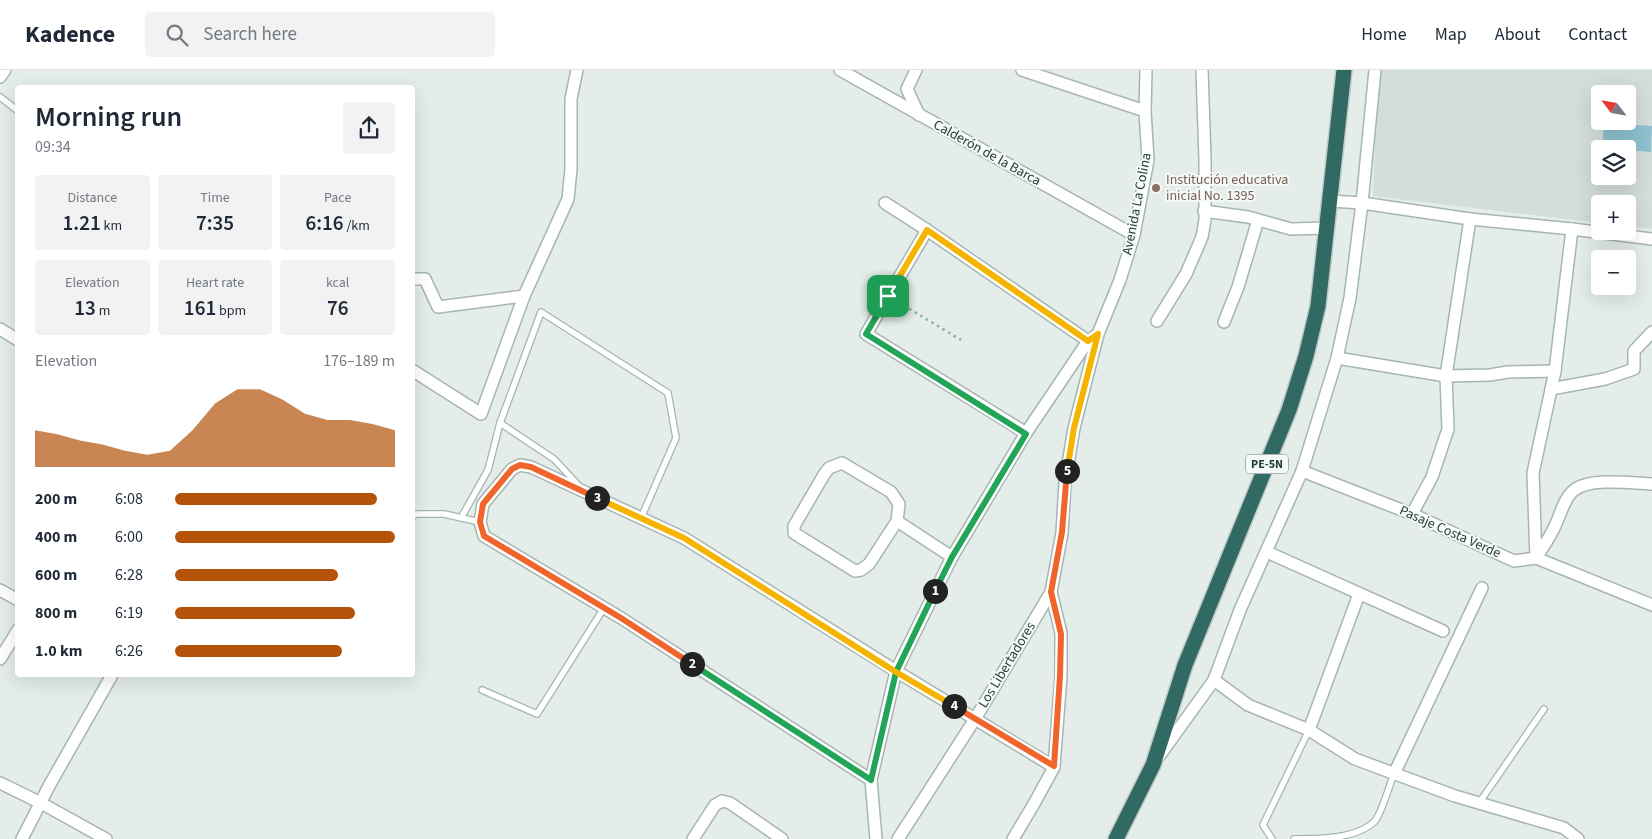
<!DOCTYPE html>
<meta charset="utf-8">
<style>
:root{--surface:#fff;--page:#f2f2f3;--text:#1f2937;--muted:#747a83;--line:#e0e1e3;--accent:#b45309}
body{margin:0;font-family:"Source Sans 3",sans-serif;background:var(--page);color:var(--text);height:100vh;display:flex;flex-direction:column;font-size:19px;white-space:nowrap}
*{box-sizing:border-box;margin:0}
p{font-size:16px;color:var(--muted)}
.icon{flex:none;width:28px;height:28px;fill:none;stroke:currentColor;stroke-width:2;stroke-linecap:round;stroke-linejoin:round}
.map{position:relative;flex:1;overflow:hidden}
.drawer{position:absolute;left:15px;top:15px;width:400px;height:592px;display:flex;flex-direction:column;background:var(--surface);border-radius:5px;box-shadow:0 5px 20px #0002}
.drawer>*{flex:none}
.needle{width:32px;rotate:301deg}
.buttons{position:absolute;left:1591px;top:15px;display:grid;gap:10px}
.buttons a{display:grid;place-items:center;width:45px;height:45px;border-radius:5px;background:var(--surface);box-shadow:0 5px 20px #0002;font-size:25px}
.pin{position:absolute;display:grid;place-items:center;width:42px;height:42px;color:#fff;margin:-21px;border-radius:10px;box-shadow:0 2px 8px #0006}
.km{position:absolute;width:25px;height:25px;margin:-12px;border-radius:50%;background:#222;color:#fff;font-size:14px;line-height:25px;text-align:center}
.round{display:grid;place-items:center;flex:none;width:52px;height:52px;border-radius:5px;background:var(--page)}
.summary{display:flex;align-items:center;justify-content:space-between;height:85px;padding:0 20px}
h1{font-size:28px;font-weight:600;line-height:38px}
.figures{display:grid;grid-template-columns:repeat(3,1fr);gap:8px;height:85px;padding:5px 20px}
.figures div{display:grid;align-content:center;border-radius:5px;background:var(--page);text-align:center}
.figures b{font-size:21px;font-weight:600}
.figures small{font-size:14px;font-weight:400}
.figures p{font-size:14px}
.chart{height:140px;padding:10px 20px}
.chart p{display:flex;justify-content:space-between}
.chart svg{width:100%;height:90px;margin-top:5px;fill:var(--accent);opacity:.7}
ul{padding:0 20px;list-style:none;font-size:16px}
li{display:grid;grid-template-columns:80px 60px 1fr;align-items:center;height:38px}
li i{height:12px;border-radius:6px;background:var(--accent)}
header{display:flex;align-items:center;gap:30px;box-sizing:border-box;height:70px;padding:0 25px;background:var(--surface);border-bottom:1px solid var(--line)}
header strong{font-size:24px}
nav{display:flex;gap:28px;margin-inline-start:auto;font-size:18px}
.search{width:350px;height:45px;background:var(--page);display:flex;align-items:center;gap:12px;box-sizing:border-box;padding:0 18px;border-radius:5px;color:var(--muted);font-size:19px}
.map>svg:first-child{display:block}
.built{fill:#d3ddd9;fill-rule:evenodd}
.water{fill:#8fc1d0}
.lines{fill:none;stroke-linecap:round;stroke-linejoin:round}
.lane-casing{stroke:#a7b5b1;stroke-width:8}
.street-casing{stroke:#a7b5b1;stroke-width:14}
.highway-casing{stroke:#c2c9c8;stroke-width:18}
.path{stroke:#86b0a6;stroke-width:2.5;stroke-dasharray:2.5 4;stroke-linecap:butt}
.lane{stroke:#fff;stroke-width:5.5}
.street{stroke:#fff;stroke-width:11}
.highway{stroke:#316a62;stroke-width:15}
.split-1-casing{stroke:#fff;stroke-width:10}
.split-2-casing{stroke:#fff;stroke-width:10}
.split-3-casing{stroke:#fff;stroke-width:10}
.split-4-casing{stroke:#fff;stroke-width:10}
.split-5-casing{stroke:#fff;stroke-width:10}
.split-6-casing{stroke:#fff;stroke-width:10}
.split-1{stroke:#22a559;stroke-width:6}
.split-2{stroke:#22a559;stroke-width:6}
.split-3{stroke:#f0652b;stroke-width:6}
.split-4{stroke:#f5b400;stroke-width:6}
.split-5{stroke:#f0652b;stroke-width:6}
.split-6{stroke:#f5b400;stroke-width:6}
.education-dot{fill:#8d6e63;stroke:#f5faf8;stroke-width:2}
.labels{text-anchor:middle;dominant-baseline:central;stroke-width:4;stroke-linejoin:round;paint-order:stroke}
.shield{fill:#f5faf8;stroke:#637772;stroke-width:1}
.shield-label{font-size:12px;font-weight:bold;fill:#243f39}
.street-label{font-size:14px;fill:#243f39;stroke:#f5faf8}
.education-label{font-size:14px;fill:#785e54;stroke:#f5faf8;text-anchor:start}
</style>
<header>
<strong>Kadence</strong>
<div class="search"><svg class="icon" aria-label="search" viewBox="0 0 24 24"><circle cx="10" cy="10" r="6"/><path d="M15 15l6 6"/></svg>Search here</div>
<nav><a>Home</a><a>Map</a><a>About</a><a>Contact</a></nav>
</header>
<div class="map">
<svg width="1652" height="769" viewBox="0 0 1652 769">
<rect width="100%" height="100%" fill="#e4edea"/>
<path class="built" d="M1378,0H1652V159L1628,156V134H1600V153L1373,126ZM1600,24H1628V51H1600ZM1600,79H1628V106H1600Z"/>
<polygon class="water" points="1604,53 1652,56 1651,82 1602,78"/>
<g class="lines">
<g class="lane-casing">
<g id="lane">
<polyline points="0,27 18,41"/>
<polyline points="579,416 554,389 500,353 541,242 668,323 676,368 641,448"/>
<polyline points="412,447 416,444 444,444 480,452"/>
<polyline points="461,448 488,400 500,353"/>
<polyline points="482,620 537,644 604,538"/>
<polyline points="1479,733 1544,639"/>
<polyline points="1272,769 1263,755 1309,660"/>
<path d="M1294,769C1320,769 1357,769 1375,751C1382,742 1389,716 1394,704"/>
</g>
</g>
<g class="street-casing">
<g id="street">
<polyline points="840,0 1134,165"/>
<polyline points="916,0 907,19 919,45"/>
<polyline points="1022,0 1145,41"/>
<polyline points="0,7 5,0"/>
<polyline points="1330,131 1362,133 1470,149 1572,159 1652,169"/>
<polyline points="885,133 927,160 1088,271"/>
<polyline points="1204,141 1248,147 1291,159 1327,158"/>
<polyline points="1572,159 1555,301 1533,403 1536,488 1652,535"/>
<polyline points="927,160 866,264 1026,363"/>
<polyline points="412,209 425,209 438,237 524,226 481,344 412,300"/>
<polyline points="524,226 568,129 571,99 571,29 577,0"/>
<polyline points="1157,251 1186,204 1202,167 1205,150 1205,89 1202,0"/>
<polyline points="1224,252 1238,217 1258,150"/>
<polyline points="0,259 18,270"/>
<polyline points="1337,288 1446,306 1490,305 1508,302 1555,301"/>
<polyline points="1551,319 1605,309 1634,299 1634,281 1652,262"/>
<polygon points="842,393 891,422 899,434 897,451 869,494 861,500 855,501 794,463 794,456 825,403 829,398"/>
<path d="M1302,401L1412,444L1514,491L1536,488C1542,478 1549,469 1554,458C1560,447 1563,430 1573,421C1589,407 1632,413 1652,414"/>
<polyline points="1412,444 1432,407 1448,359 1446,306 1470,149"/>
<polyline points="897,451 952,487"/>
<polyline points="1267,482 1443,561"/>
<polyline points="0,520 18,530"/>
<polyline points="0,589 18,560"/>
<polyline points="1214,610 1248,635 1309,660 1355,689 1455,726 1564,758 1578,769"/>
<polyline points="1309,660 1359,524"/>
<polyline points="1160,685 1214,610 1240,540 1302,401 1337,288 1350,228 1362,133 1375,0"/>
<polyline points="1394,704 1482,518"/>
<polyline points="871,710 621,548 484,466 480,452 483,434 512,399 520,395 531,397 684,468 896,601 1054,697"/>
<polyline points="0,713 41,733 106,769"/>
<polyline points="22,769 49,716 112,605"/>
<polyline points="693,769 715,735 722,731 730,733 782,769"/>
<polyline points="876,769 871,710 896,601 952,487 1026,363 1088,271 1098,264"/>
<polyline points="898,769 975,649 1051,522"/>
<polyline points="1013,769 1035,732 1054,697 1061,606 1061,563 1051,522 1062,463 1065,412 1074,358 1098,264 1120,210 1134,165 1148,90 1145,41 1146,0"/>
</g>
</g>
<g class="highway-casing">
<polyline id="highway" points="1116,769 1153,695 1185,595 1289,340 1306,286 1318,236 1344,0"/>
</g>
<polyline class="path" points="898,232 961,270"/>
<use href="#lane" class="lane"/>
<use href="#street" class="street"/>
<use href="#highway" class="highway"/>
</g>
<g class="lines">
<g class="split-1-casing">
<polyline id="split-1" points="888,226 866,264 1026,364 952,487 935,521"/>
</g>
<g class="split-2-casing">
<polyline id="split-2" points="692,594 871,710 896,602 935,521"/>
</g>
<g class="split-3-casing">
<polyline id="split-3" points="597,428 531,397 520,395 512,399 483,434 480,452 484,466 621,548 692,594"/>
</g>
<g class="split-4-casing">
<polyline id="split-4" points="597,428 684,468 896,602 954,636"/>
</g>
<g class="split-5-casing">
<polyline id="split-5" points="954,636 1054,696 1060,606 1061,564 1051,522 1062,462 1067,401"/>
</g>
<g class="split-6-casing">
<polyline id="split-6" points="888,226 927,160 1088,271 1098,264 1074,358 1067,401"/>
</g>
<use href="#split-1" class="split-1"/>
<use href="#split-2" class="split-2"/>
<use href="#split-3" class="split-3"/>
<use href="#split-4" class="split-4"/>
<use href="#split-5" class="split-5"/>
<use href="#split-6" class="split-6"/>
</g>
<circle class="education-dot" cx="1156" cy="118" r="5"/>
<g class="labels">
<rect class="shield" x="1246" y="384.5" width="42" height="19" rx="4"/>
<g class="shield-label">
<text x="1267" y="394">PE-5N</text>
</g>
<g class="street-label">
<text transform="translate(987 83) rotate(29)">Calderón de la Barca</text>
<text transform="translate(1137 134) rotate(-79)">Avenida La Colina</text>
<text transform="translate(1450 462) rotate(24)">Pasaje Costa Verde</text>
<text transform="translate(1007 595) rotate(-59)">Los Libertadores</text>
</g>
<g class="education-label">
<text x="1166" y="110">Institución educativa<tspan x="1166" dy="16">inicial No. 1395</tspan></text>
</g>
</g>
</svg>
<div class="buttons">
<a><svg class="needle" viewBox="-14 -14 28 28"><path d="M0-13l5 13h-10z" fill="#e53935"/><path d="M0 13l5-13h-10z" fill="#747a83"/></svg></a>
<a><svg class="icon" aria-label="layers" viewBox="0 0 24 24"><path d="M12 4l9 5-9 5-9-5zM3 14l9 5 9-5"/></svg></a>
<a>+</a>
<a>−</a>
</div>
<div class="pin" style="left:888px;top:226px;background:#1e9e55"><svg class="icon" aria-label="arrive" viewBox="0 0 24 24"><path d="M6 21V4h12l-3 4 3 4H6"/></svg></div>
<b class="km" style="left:935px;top:521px">1</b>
<b class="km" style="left:692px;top:594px">2</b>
<b class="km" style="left:597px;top:428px">3</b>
<b class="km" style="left:954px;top:636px">4</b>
<b class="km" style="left:1067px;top:401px">5</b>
<section class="drawer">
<div class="summary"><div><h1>Morning run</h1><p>09:34</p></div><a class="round"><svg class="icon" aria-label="share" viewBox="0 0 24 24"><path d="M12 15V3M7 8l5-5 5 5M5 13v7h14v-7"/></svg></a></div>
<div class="figures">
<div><p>Distance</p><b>1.21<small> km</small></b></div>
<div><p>Time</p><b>7:35</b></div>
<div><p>Pace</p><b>6:16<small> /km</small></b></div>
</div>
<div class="figures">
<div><p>Elevation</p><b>13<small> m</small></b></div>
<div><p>Heart rate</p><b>161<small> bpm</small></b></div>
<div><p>kcal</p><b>76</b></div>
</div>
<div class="chart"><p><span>Elevation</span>176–189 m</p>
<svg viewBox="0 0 160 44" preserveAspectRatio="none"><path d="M0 44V26L10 28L20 31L30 33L40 36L50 38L60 36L70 26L80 13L90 6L100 6L110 11L120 18L130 21L140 21L150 23L160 26V44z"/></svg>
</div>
<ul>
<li><b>200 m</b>6:08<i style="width:92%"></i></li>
<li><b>400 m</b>6:00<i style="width:100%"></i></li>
<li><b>600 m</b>6:28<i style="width:74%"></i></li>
<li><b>800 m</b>6:19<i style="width:82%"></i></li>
<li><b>1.0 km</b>6:26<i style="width:76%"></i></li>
</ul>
</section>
</div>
